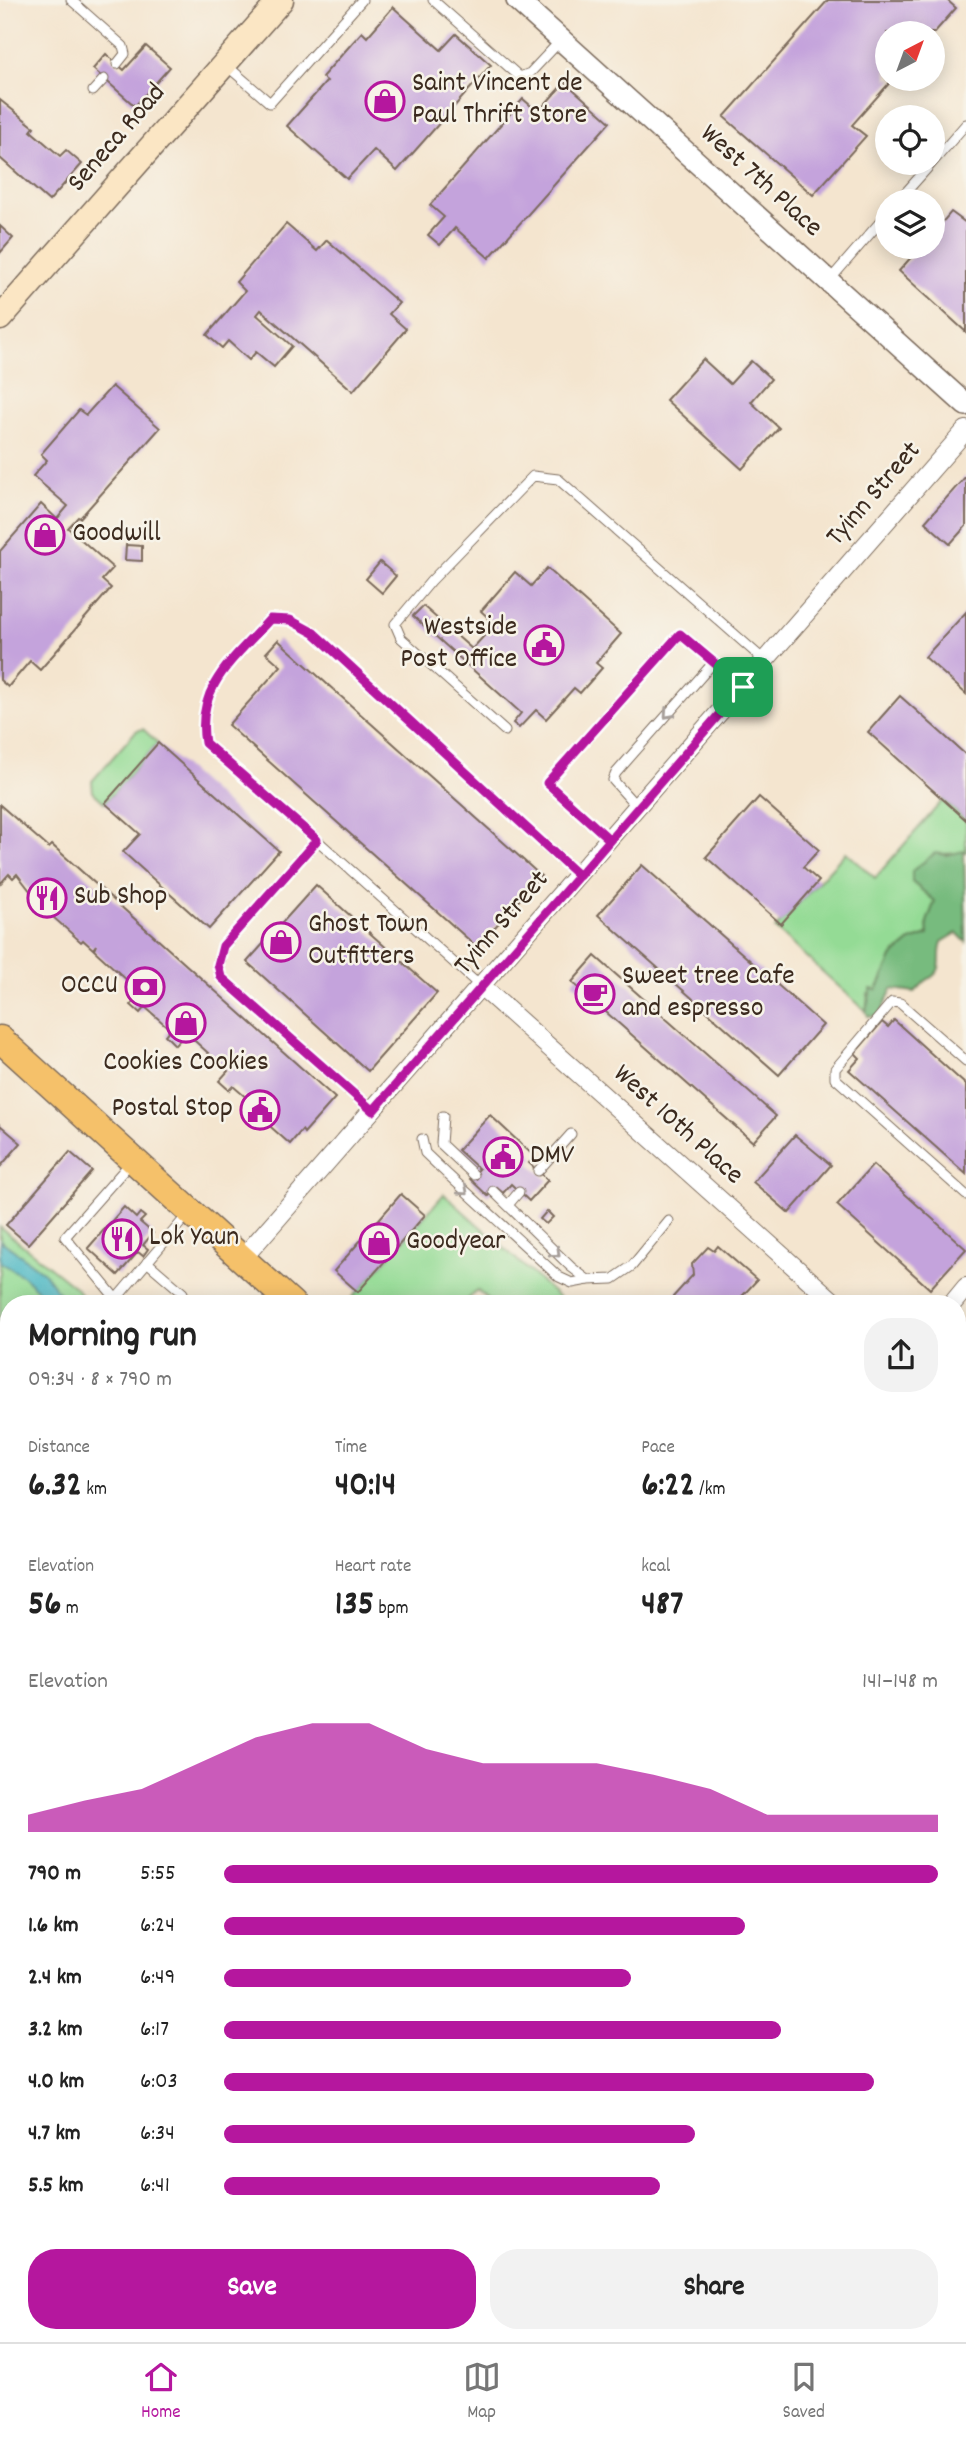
<!DOCTYPE html>
<meta charset="utf-8">
<style>
:root{--surface:#fff;--page:#f2f2f2;--text:#222;--muted:#767676;--line:#e0e0e0;--accent:#b5179e}
body{margin:0;font-family:Dekko,sans-serif;background:var(--page);color:var(--text);height:100vh;display:flex;flex-direction:column;font-size:26px;white-space:nowrap}
*{box-sizing:border-box;margin:0}
p{font-size:23px;color:var(--muted)}
.icon{flex:none;width:38px;height:38px;fill:none;stroke:currentColor;stroke-width:2;stroke-linecap:round;stroke-linejoin:round}
.map{position:relative;flex:1;overflow:hidden}
.panel{position:absolute;left:0px;top:1295px;width:966px;height:1048px;display:flex;flex-direction:column;background:var(--surface);border-radius:28px 28px 0 0;box-shadow:0 4px 18px #0003}
.panel>*{flex:none}
.needle{width:46px;rotate:41deg}
.controls{position:absolute;left:875px;top:21px;display:grid;gap:14px}
.controls a{display:grid;place-items:center;width:70px;height:70px;border-radius:50%;background:var(--surface);box-shadow:0 4px 18px #0003;font-size:35px}
.pin{position:absolute;display:grid;place-items:center;width:60px;height:60px;color:#fff;margin:-30px;border-radius:14px;box-shadow:0 4px 10px #0006}
.round{display:grid;place-items:center;flex:none;width:74px;height:74px;border-radius:28px;background:var(--page)}
.overview{display:flex;align-items:center;justify-content:space-between;height:119px;padding:0 28px}
h1{font-size:38px;font-weight:800;line-height:52px}
.stats{display:grid;grid-template-columns:repeat(3,1fr);gap:10px;height:119px;padding:7px 28px}
.stats div{display:grid;align-content:center}
.stats b{font-size:35px;font-weight:800}
.stats small{font-size:19px;font-weight:400}
.stats p{font-size:19px}
.chart{height:196px;padding:14px 28px}
.chart p{display:flex;justify-content:space-between}
.chart svg{width:100%;height:126px;margin-top:7px;fill:var(--accent);opacity:.7}
.action{display:flex;gap:14px;margin-top:auto;padding:14px 28px}
.action a{flex:1;height:80px;border-radius:28px;background:var(--accent);color:#fff;font-size:28px;font-weight:800;line-height:80px;text-align:center}
.action a+a{background:var(--page);color:var(--text)}
ul{padding:0 28px;list-style:none;font-size:23px}
li{display:grid;grid-template-columns:112px 84px 1fr;align-items:center;height:52px}
li i{height:18px;border-radius:9px;background:var(--accent)}
.tabs{display:flex;justify-content:space-around;align-items:center;height:98px;border-top:2px solid var(--line);background:var(--surface);font-size:19px;color:var(--muted)}
.tabs a{display:grid;justify-items:center;gap:4px}
.tabs .on{color:var(--accent)}
.map>svg:first-child{display:block}
.green{fill:#94db95;stroke:#68825a;stroke-width:2}
.forest{fill:#77bb7e;stroke:#59724e;stroke-width:2}
.water{fill:#4bb8c4;stroke:#437171;stroke-width:2}
.building{fill:#c4a3dc}
.lines{fill:none;stroke-linecap:round;stroke-linejoin:round}
.service-casing{stroke:#7c6b5c;stroke-width:11}
.minor-casing{stroke:#7c6b5c;stroke-width:20}
.tertiary-casing{stroke:#7c6b5c;stroke-width:24}
.secondary-casing{stroke:#7c6b5c;stroke-width:27}
.primary-casing{stroke:#7c6b5c;stroke-width:29}
.service{stroke:#fff;stroke-width:9}
.minor{stroke:#fff;stroke-width:18}
.tertiary{stroke:#fff;stroke-width:21}
.secondary{stroke:#fbe6c4;stroke-width:24}
.primary{stroke:#f5c16b;stroke-width:26}
.oneway{stroke:#a79f9a}
.route-casing{stroke:#fff;stroke-width:14}
.route{stroke:#b5179e;stroke-width:9}
.labels{text-anchor:middle;dominant-baseline:central;stroke-width:5;stroke-linejoin:round;paint-order:stroke}
.poi-label{font-size:28px;fill:#3b2a1e;stroke:#f7f3e8;text-anchor:start}
.street-label{font-size:28px;fill:#3b2a1e;stroke:#f7f3e8}
</style>
<div class="map">
<svg width="966" height="2342" viewBox="0 0 966 2342">
<rect width="100%" height="100%" fill="#f7f3e8"/>
<filter id="ink" filterUnits="userSpaceOnUse"><feTurbulence type="fractalNoise" baseFrequency=".0143" numOctaves="2"/><feDisplacementMap in="SourceGraphic" scale="14" xChannelSelector="R" yChannelSelector="G"/><feConvolveMatrix kernelMatrix="1 2 1 2 8 2 1 2 1" color-interpolation-filters="sRGB"/></filter>
<filter id="wash" filterUnits="userSpaceOnUse"><feTurbulence type="fractalNoise" baseFrequency=".00686" numOctaves="4" result="noise"/><feDisplacementMap in="SourceGraphic" scale="28" xChannelSelector="R" yChannelSelector="G"/><feGaussianBlur stdDeviation="1.57" result="paint"/><feColorMatrix in="noise" values="0 0 0 0 0 0 0 0 0 0 0 0 0 0 0 0 0 1.4 0 .05"/><feComposite in="paint" operator="in"/></filter>
<g filter="url(#wash)">
<rect width="100%" height="100%" fill="#f4e5cf"/>
<g class="green">
<polygon points="143,729 158,743 105,803 93,792 92,781 136,731"/>
<polygon points="943,800 966,820 966,853 935,854 912,882 935,901 927,922 928,935 911,941 893,956 877,990 868,993 866,1011 775,929 846,852 875,878"/>
<polygon points="444,1194 566,1304 493,1304 477,1290 464,1304 347,1304"/>
<polygon points="0,1227 75,1287 88,1304 9,1304 9,1846 0,1838"/>
<polygon points="176,2335 321,2335 325,2342 180,2342"/>
<polygon points="375,2335 781,2334 787,2342 354,2342"/>
</g>
<path class="forest" d="M964,851L966,942L957,933L942,942C936,961 947,969 927,980C922,983 920,989 914,992L892,989L879,1017L868,1016L866,1011L871,989L877,990L893,956L911,941L928,935L927,922L935,901L912,882V871L935,853L947,855Z"/>
<polygon class="water" points="0,1240 43,1272 67,1304 53,1304 23,1276 0,1262"/>
<g id="blocks">
<g class="building">
<polygon points="828,0 947,0 956,8 934,33 887,33 887,79 893,79 852,125 866,136 813,195 724,117"/>
<polygon points="393,7 441,50 456,34 491,65 397,171 374,150 347,179 287,126 327,81 322,77 362,32 367,37"/>
<polygon points="146,46 170,67 135,106 93,69 106,54 124,70"/>
<polygon points="565,82 610,122 489,258 455,228 440,245 428,235 444,217 430,205 523,99 538,112"/>
<polygon points="0,100 34,127 31,131 60,156 66,150 82,164 49,201 0,158"/>
<polygon points="951,212 966,223 966,332 899,271 920,247 933,247 933,233"/>
<polygon points="286,224 317,251 327,240 399,303 389,314 406,329 353,391 261,310 257,315 292,346 274,367 256,352 249,360 228,341 222,348 207,335 245,291 236,282"/>
<polygon points="0,226 13,238 0,253"/>
<polygon points="703,359 730,384 751,361 771,379 751,402 779,428 742,469 666,400"/>
<polygon points="112,386 160,428 80,518 78,517 68,528 113,568 102,580 111,588 40,670 30,661 8,687 0,680 0,551 41,504 57,519 68,506 33,476 47,460 41,454 79,410 86,415"/>
<polygon points="966,476 966,526 950,544 925,522"/>
<polygon points="126,545 142,546 142,561 125,560"/>
<polygon points="380,562 396,576 382,593 366,579"/>
<polygon points="547,568 621,634 596,663 602,668 580,693 574,688 546,719 536,710 519,728 513,723 521,713 413,616 423,606 472,649 495,624 481,611 515,572 531,586"/>
<polygon points="966,612 966,694 925,657"/>
<polygon points="278,640 541,876 477,947 228,725 281,666 266,653"/>
<polygon points="900,696 966,755 966,820 868,732"/>
<polygon points="158,743 279,851 209,929 123,852 140,834 105,803"/>
<polygon points="759,797 819,850 803,867 819,881 781,924 706,857"/>
<polygon points="0,805 49,848 52,845 335,1098 304,1133 302,1130 290,1144 246,1105 249,1100 233,1086 229,1090 219,1081 228,1071 186,1033 175,1045 165,1035 170,1029 145,1007 140,1013 131,1005 141,993 94,950 96,945 93,949 83,940 81,942 35,901 40,895 34,889 31,892 17,874 13,878 9,874 0,884"/>
<polygon points="642,865 823,1025 779,1075 598,915"/>
<polygon points="316,885 437,993 368,1071 247,962"/>
<polygon points="595,956 776,1116 753,1142 572,982"/>
<polygon points="894,1020 966,1085 966,1174 849,1070 860,1058 855,1053 882,1022 888,1027"/>
<polygon points="490,1115 535,1157 529,1163 548,1180 529,1201 511,1184 503,1193 496,1187 488,1196 470,1179 479,1169 458,1150"/>
<polygon points="0,1125 21,1143 0,1167"/>
<polygon points="795,1135 831,1165 789,1213 753,1182"/>
<polygon points="70,1152 92,1171 28,1244 6,1225"/>
<polygon points="873,1165 966,1249 930,1289 837,1205"/>
<polygon points="401,1194 425,1215 358,1292 334,1271"/>
<polygon points="124,1207 136,1218 140,1213 145,1217 140,1222 153,1233 143,1245 148,1249 143,1256 138,1252 118,1275 88,1248"/>
<polygon points="547,1211 553,1217 546,1224 540,1219"/>
<polygon points="718,1246 757,1280 735,1304 678,1304 672,1298 693,1275 692,1264 708,1247 714,1251"/>
<polygon points="966,1354 966,1403 957,1395 957,1363"/>
<polygon points="957,1462 966,1470 966,1584 957,1577"/>
<polygon points="966,1754 966,1818 957,1810 957,1763"/>
<polygon points="957,1961 966,1968 966,1986 957,1993"/>
<polygon points="9,2102 9,2122 0,2114"/>
<polygon points="966,2170 966,2188 957,2180"/>
<polygon points="0,2242 9,2249 0,2262"/>
<polygon points="9,2278 9,2301 0,2281"/>
<polygon points="9,2334 36,2334 39,2342 12,2342"/>
<polygon points="140,2334 164,2334 167,2342 143,2342"/>
<polygon points="329,2334 353,2334 354,2337 332,2342"/>
</g>
</g>
</g>
<g filter="url(#ink)">
<use href="#blocks" fill-opacity="0" stroke="#7c6b5c" stroke-width="2"/>
<g class="lines">
<g class="service-casing">
<g id="service">
<polyline points="71,0 123,46 125,54 117,64"/>
<polyline points="433,0 520,77 530,73 561,40"/>
<polyline points="226,65 270,103 362,0"/>
<polyline points="93,91 104,79"/>
<polyline points="933,162 966,124"/>
<polyline points="898,201 932,163"/>
<polyline points="829,281 887,214"/>
<polyline points="505,731 401,638 395,624 431,581 533,476 558,479 765,661"/>
<polyline points="638,808 613,780 616,773 713,663"/>
<polyline points="609,839 547,783 680,634 743,687"/>
<path d="M317,840L205,743C195,686 235,658 269,619L290,620L314,633L578,875"/>
<polyline points="966,1061 900,1003 892,1002 835,1069 835,1078 966,1195"/>
<polyline points="373,1111 221,977 218,965 223,946 317,840 481,987"/>
<polyline points="443,1116 441,1144 474,1175"/>
<polyline points="422,1139 425,1153 446,1173 559,1277 572,1283 588,1280"/>
<polyline points="132,1161 65,1237 116,1299 189,1213"/>
<polyline points="538,1171 571,1134"/>
<polyline points="493,1191 571,1267 588,1280 613,1279 632,1266 669,1221"/>
<polyline points="508,1205 519,1192"/>
<polyline points="147,1262 183,1293"/>
</g>
</g>
<g class="minor-casing">
<g id="minor">
<polyline points="482,987 836,1304"/>
<polyline points="242,1259 966,430"/>
<polyline points="952,1304 966,1287"/>
</g>
</g>
<g class="tertiary-casing">
<g id="tertiary">
<polyline points="517,0 966,405"/>
<polyline points="0,1978 9,1968"/>
</g>
</g>
<g class="secondary-casing">
<polyline id="secondary" points="0,318 281,0"/>
</g>
<g class="primary-casing">
<g id="primary">
<polyline points="0,1039 292,1304"/>
<polyline points="957,1899 966,1907"/>
</g>
</g>
<use href="#service" class="service"/>
<use href="#minor" class="minor"/>
<use href="#tertiary" class="tertiary"/>
<use href="#secondary" class="secondary"/>
<use href="#primary" class="primary"/>
</g>
<defs><path id="oneway-chevron" d="M-2-3.5L2.5 0L-2 3.5" fill="none" stroke-width="1.6" stroke-linecap="round" stroke-linejoin="round" transform="scale(1.75)"/></defs>
<g class="oneway">
<use href="#oneway-chevron" transform="translate(668 714) rotate(132)"/>
<use href="#oneway-chevron" transform="translate(464 1191) rotate(42)"/>
<use href="#oneway-chevron" transform="translate(556 1253) rotate(43)"/>
</g>
</g>
<g class="lines" filter="url(#ink)">
<g class="route-casing">
<path id="route" d="M743,687L622,826L579,876L314,633L290,620L270,619C235,658 195,686 205,743L317,840L223,946L218,965L221,977L373,1111L610,840L547,783L680,634L743,687"/>
</g>
<use href="#route" class="route"/>
</g>
<defs>
<g id="shop-ring" transform="scale(2.0125)"><circle r="9.5" fill="#f7f3e8" stroke="#b5179e" stroke-width="1.5"/><path d="M-5-2.5h2.3a2.7 3.5 0 0 1 5.4 0H5L5.5 6h-11ZM-1.5-2.5h3a1.5 2.3 0 0 0-3 0Z" fill="#b5179e"/></g>
<g id="civic-ring" transform="scale(2.0125)"><circle r="9.5" fill="#f7f3e8" stroke="#b5179e" stroke-width="1.5"/><path d="M-.6-6.5H3V-4.5H.6V-3L4-1V1h2V6H-6V1h2V-1L-.6-3ZM-1.2 2.5V6h2.4V2.5Z" fill="#b5179e"/></g>
<g id="restaurant-ring" transform="scale(2.0125)"><circle r="9.5" fill="#f7f3e8" stroke="#b5179e" stroke-width="1.5"/><path d="M-5-6h1v4h1v-4h1v4h1v-4h1v5L-1.5 .5V6h-2V.5L-5-1ZM5-6V6H3V1.5H1.5Q1.5-4 5-6Z" fill="#b5179e"/></g>
<g id="bank-ring" transform="scale(2.0125)"><circle r="9.5" fill="#f7f3e8" stroke="#b5179e" stroke-width="1.5"/><path d="M-6-4H6V4H-6ZM0-2.3a2.3 2.3 0 1 0 0 4.6a2.3 2.3 0 1 0 0-4.6Z" fill="#b5179e"/></g>
<g id="cafe-ring" transform="scale(2.0125)"><circle r="9.5" fill="#f7f3e8" stroke="#b5179e" stroke-width="1.5"/><path d="M-5.5-4.5H6V0H3Q3 3.5 0 3.5H-2.5Q-5.5 3.5-5.5 0ZM3-3.2v2h1.7v-2ZM-6 4.5H4V6H-6Z" fill="#b5179e"/></g>
</defs>
<g fill-rule="evenodd">
<use href="#shop-ring" x="385" y="101"/>
<use href="#shop-ring" x="45" y="535"/>
<use href="#civic-ring" x="544" y="645"/>
<use href="#restaurant-ring" x="47" y="898"/>
<use href="#shop-ring" x="281" y="942"/>
<use href="#bank-ring" x="145" y="987"/>
<use href="#cafe-ring" x="595" y="994"/>
<use href="#shop-ring" x="186" y="1023"/>
<use href="#civic-ring" x="260" y="1110"/>
<use href="#civic-ring" x="503" y="1157"/>
<use href="#restaurant-ring" x="122" y="1239"/>
<use href="#shop-ring" x="379" y="1243"/>
</g>
<g class="labels">
<g class="poi-label">
<text x="412" y="85">Saint Vincent de<tspan x="412" dy="32">Paul Thrift Store</tspan></text>
<text x="72" y="535">Goodwill</text>
<text x="517" y="629" text-anchor="end">Westside<tspan x="517" dy="32">Post Office</tspan></text>
<text x="74" y="898">Sub Shop</text>
<text x="308" y="926">Ghost Town<tspan x="308" dy="32">Outfitters</tspan></text>
<text x="622" y="978">Sweet tree Cafe<tspan x="622" dy="32">and espresso</tspan></text>
<text x="118" y="987" text-anchor="end">OCCU</text>
<text x="186" y="1064" text-anchor="middle">Cookies Cookies</text>
<text x="233" y="1110" text-anchor="end">Postal Stop</text>
<text x="530" y="1157">DMV</text>
<text x="149" y="1239">Lok Yaun</text>
<text x="406" y="1243">Goodyear</text>
</g>
<g class="street-label">
<text transform="translate(118 139) rotate(-49)">Seneca Road</text>
<text transform="translate(760 182) rotate(42)">West 7th Place</text>
<text transform="translate(875 495) rotate(-49)">Tyinn Street</text>
<text transform="translate(503 924) rotate(-49)">Tyinn Street</text>
<text transform="translate(677 1126) rotate(42)">West 10th Place</text>
</g>
</g>
</svg>
<div class="controls">
<a><svg class="needle" viewBox="-14 -14 28 28"><path d="M0-13l5 13h-10z" fill="#e53935"/><path d="M0 13l5-13h-10z" fill="#767676"/></svg></a>
<a><svg class="icon" aria-label="locate" viewBox="0 0 24 24"><circle cx="12" cy="12" r="6"/><path d="M12 2v4M12 18v4M2 12h4M18 12h4"/></svg></a>
<a><svg class="icon" aria-label="layers" viewBox="0 0 24 24"><path d="M12 4l9 5-9 5-9-5zM3 14l9 5 9-5"/></svg></a>
</div>
<div class="pin" style="left:743px;top:687px;background:#1e9e55"><svg class="icon" aria-label="arrive" viewBox="0 0 24 24"><path d="M6 21V4h12l-3 4 3 4H6"/></svg></div>
<section class="panel">
<div class="overview"><div><h1>Morning run</h1><p>09:34 · 8 × 790 m</p></div><a class="round"><svg class="icon" aria-label="share" viewBox="0 0 24 24"><path d="M12 15V3M7 8l5-5 5 5M5 13v7h14v-7"/></svg></a></div>
<div class="stats">
<div><p>Distance</p><b>6.32<small> km</small></b></div>
<div><p>Time</p><b>40:14</b></div>
<div><p>Pace</p><b>6:22<small> /km</small></b></div>
</div>
<div class="stats">
<div><p>Elevation</p><b>56<small> m</small></b></div>
<div><p>Heart rate</p><b>135<small> bpm</small></b></div>
<div><p>kcal</p><b>487</b></div>
</div>
<div class="chart"><p><span>Elevation</span>141–148 m</p>
<svg viewBox="0 0 160 44" preserveAspectRatio="none"><path d="M0 44V38L10 33L20 29L30 20L40 11L50 6L60 6L70 15L80 20L90 20L100 20L110 24L120 29L130 38L140 38L150 38L160 38V44z"/></svg>
</div>
<ul>
<li><b>790 m</b>5:55<i style="width:100%"></i></li>
<li><b>1.6 km</b>6:24<i style="width:73%"></i></li>
<li><b>2.4 km</b>6:49<i style="width:57%"></i></li>
<li><b>3.2 km</b>6:17<i style="width:78%"></i></li>
<li><b>4.0 km</b>6:03<i style="width:91%"></i></li>
<li><b>4.7 km</b>6:34<i style="width:66%"></i></li>
<li><b>5.5 km</b>6:41<i style="width:61%"></i></li>
</ul>
<div class="action"><a>Save</a><a>Share</a></div>
</section>
</div>
<nav class="tabs">
<a class="on"><svg class="icon" aria-label="home" viewBox="0 0 24 24"><path d="M3 11l9-7 9 7M6 9v11h12V9"/></svg>Home</a>
<a><svg class="icon" aria-label="map" viewBox="0 0 24 24"><path d="M3 6l6-2 6 2 6-2v14l-6 2-6-2-6 2zM9 4v14M15 6v14"/></svg>Map</a>
<a><svg class="icon" aria-label="saved" viewBox="0 0 24 24"><path d="M7 4h10v16l-5-4-5 4z"/></svg>Saved</a>
</nav>
